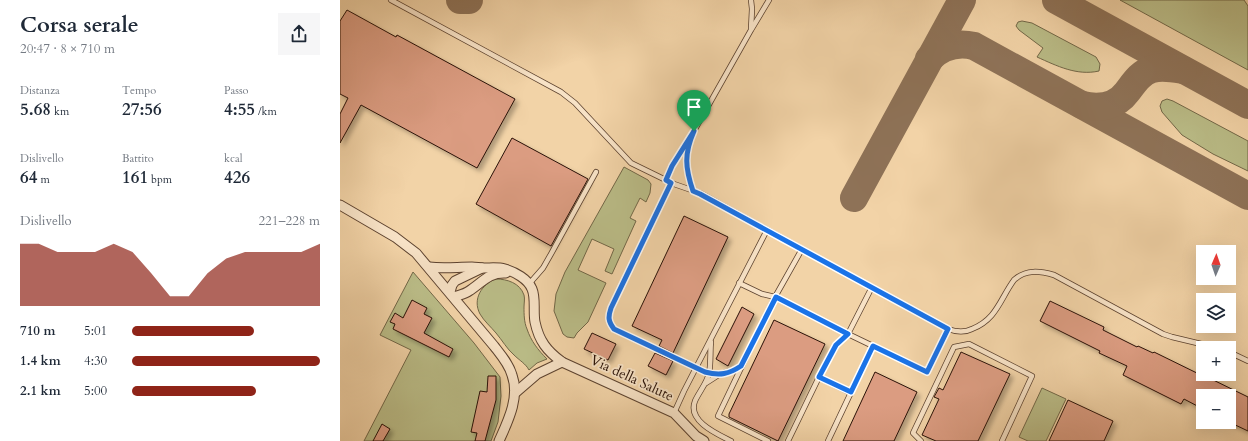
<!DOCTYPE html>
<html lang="it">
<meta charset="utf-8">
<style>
:root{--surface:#fff;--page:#f6f6f7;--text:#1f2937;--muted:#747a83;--accent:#8f2418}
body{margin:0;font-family:Cardo,serif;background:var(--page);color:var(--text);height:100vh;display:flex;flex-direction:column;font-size:15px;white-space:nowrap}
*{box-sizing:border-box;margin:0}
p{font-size:13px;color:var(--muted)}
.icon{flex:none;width:22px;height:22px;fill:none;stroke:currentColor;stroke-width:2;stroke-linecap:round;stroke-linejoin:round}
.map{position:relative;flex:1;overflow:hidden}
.sheet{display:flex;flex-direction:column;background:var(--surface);width:340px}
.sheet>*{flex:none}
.needle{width:26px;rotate:2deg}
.controls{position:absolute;left:856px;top:245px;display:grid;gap:8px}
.controls a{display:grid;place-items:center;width:40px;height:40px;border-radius:0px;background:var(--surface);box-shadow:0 4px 16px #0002;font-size:20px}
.pin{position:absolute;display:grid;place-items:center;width:34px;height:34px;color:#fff;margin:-41px -17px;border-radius:50% 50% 50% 0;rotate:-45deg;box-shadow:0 0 4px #0007}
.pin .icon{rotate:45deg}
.round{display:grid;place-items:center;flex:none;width:42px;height:42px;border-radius:0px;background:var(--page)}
.summary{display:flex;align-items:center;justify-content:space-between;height:68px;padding:0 20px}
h1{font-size:22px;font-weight:700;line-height:30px}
.stats{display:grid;grid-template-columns:repeat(3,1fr);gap:6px;height:68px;padding:4px 20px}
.stats div{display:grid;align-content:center}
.stats b{font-size:17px;font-weight:700}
.stats small{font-size:11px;font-weight:400}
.stats p{font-size:11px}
.chart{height:112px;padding:8px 20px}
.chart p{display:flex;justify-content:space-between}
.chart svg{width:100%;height:72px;margin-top:4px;fill:var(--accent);opacity:.7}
ul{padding:0 20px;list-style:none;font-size:13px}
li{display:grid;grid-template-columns:64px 48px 1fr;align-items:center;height:30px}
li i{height:10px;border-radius:5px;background:var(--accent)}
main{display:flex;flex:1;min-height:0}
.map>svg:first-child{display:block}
.green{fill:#babc87;stroke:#726747}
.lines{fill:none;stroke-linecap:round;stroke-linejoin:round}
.taxiway{stroke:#8e7257;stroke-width:28}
.building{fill:#db9c81;stroke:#2a1207;filter:url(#shadow)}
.service-casing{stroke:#5c422f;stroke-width:6}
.minor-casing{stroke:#5c422f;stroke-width:11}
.service{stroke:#f7e2c6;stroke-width:4.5}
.minor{stroke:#f7e2c6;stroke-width:9}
.route-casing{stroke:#fff;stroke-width:8}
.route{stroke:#1a73e8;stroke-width:5}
.labels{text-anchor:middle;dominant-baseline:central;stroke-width:3.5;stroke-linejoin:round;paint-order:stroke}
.street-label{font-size:14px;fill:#2a1207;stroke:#f7e2c6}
</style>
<main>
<section class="sheet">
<div class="summary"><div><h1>Corsa serale</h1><p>20:47 · 8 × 710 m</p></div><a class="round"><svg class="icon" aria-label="share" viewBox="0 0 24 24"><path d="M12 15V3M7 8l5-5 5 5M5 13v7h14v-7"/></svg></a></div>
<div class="stats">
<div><p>Distanza</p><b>5.68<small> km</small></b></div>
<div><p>Tempo</p><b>27:56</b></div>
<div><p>Passo</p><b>4:55<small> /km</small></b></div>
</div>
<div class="stats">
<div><p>Dislivello</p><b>64<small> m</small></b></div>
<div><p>Battito</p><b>161<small> bpm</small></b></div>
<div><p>kcal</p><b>426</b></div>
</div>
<div class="chart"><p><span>Dislivello</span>221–228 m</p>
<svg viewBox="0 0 160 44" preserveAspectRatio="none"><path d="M0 44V6L10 6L20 11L30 11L40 11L50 6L60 11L70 24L80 38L90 38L100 24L110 15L120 11L130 11L140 11L150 11L160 6V44z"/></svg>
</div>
<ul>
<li><b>710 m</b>5:01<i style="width:65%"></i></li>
<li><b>1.4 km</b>4:30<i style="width:100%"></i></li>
<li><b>2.1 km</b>5:00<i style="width:66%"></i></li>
</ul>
</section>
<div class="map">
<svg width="908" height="441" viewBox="0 0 908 441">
<defs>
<filter id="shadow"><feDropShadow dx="3.5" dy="3.5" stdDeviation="2" flood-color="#0004"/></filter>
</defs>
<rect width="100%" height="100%" fill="#f2d3a7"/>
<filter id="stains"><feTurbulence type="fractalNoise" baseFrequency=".005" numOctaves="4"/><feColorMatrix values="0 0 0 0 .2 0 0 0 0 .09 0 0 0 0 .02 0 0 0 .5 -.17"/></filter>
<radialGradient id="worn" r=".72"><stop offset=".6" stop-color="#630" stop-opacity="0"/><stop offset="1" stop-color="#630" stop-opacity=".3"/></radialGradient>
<g class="green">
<polygon points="780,0 904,0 908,6 908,70"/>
<path d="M682,21L692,23L756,57L760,64L759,71C737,76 717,66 697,57L703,48L679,30L676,26L678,22Z"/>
<polygon points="827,99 833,101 908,141 908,171 873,154 842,135 822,112 820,106 822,101"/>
<polygon points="284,167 308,180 311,184 310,193 306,202 300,198 290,218 296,221 272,274 265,271 274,249 252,239 238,270 266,283 248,322 237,333 234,338 227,337 223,334 214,311 216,294 225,272"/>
<polygon points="73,272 134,343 160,377 161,396 158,422 151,441 24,441 71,350 40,335"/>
<path d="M156,279C167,279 180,283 184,295C185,299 184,303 184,307C184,314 184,322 187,329C191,341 198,350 207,359L197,363L189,370C186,364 179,360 174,355C167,349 162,340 156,333C151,327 144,321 140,314C132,299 142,284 156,279Z"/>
<polygon points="702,388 726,399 706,441 688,441 679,437"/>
</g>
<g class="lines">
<g class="taxiway">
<polyline points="120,0 129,0"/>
<polyline points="716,0 908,105"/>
<path d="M589,59C602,46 617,42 634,46L908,196"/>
<path d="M742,105C759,109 776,107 787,92C794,83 800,73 812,69C822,66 832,68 843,70"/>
<polyline points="514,198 622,0"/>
</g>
</g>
<g class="building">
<polygon points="7,10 56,37 57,35 175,99 137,168 21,105 0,143 0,114 8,98 0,94 0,21"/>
<polygon points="172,138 248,179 211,246 136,204"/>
<polygon points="344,216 388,237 333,353 319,346 322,340 292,326"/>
<polygon points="72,300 87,308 84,314 92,318 84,333 113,349 109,357 53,329 55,324 50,322 55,313 63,318"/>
<polygon points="710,301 764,327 763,330 797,347 798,346 813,353 814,352 863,376 863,375 906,396 908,397 908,431 889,422 889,396 863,396 863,409 844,399 841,404 783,375 787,366 759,353 760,351 700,321"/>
<polygon points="402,307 414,314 388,366 376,359"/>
<polygon points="434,320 485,344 438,441 389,417 389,414"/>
<polygon points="252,333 276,344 268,360 244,349"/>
<polygon points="621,352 670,374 638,441 596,441 582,435 599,399 594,397 599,388 603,390"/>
<polygon points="315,353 333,361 326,375 308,366"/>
<polygon points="535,372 577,392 554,441 503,441"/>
<polygon points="148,376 156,376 156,400 145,441 135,441 137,433 131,432 140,391 147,392"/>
<polygon points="728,400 773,421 764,441 709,441"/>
<polygon points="42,424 50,429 43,441 33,441"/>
</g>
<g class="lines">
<g class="service-casing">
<g id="service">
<path d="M51,0L221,92L235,103L291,163L334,184L360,193L608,329C616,332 624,333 632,329C657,319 660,299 674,280C686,269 700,271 714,275L823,334L832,337L878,348"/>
<polyline points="411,29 412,9 411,0"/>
<path d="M350,140C344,159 347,172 353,191"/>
<polyline points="326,180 332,166 354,131 411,30 429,0"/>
<path d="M331,183L271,308C268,317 268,321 274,329L365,372L375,374H380"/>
<polyline points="399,283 422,294 435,297 508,334 587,372 608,329"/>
<polyline points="189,284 203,268 211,254 256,172"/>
<path d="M371,342C370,350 371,366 369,373C367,383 359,392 355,401C347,421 377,434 391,441"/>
<polyline points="889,352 908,361"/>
<polyline points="479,377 511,393"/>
<polyline points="366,383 380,374 394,370 400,366"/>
<polyline points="334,413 344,391 427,230"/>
<polyline points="428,441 378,416 435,297 462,249"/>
<polyline points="448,441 479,377 496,345 508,334 532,287"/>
<polyline points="488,441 533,346"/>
<polyline points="581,441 573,433 614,347 629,344 692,376 662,441"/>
</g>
</g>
<g class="minor-casing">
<g id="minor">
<path d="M0,205L55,237L76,253L154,346C161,355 169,364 172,375C180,397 168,421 159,441"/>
<path d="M89,267C104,269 117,267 132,267C136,267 140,268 144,268C151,268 158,267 165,269C175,272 188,279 192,289C196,298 193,312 195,322C199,341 207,351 222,362L334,413L356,436L364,441"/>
<polyline points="110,292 112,285 115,281 142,268"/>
<path d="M114,297C119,295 125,294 129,291C142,283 148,272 166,273"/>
<polyline points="175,393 197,374 222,362"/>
</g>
</g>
<use href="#service" class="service"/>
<use href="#minor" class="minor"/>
</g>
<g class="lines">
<g class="route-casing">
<path id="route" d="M354,131C344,154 345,167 353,191L360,194L608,329L587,372L533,346L511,392L479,377L496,345L508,334L436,297L401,366C389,374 380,376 365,372L274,329C268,321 268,317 271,308L331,183L326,180L332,166Z"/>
</g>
<use href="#route" class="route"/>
</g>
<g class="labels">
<g class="street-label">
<text transform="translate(292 378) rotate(25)">Via della Salute</text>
</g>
</g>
<rect width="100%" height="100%" filter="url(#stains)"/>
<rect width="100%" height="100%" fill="url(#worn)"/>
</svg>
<div class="controls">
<a><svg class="needle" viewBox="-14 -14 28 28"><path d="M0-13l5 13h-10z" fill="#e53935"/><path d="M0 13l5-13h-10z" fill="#747a83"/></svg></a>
<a><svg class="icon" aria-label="layers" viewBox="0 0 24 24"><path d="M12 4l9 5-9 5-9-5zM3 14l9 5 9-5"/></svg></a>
<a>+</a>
<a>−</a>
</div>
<div class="pin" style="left:354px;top:131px;background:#1e9e55"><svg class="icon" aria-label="arrive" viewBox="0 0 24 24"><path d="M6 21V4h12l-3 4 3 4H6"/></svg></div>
</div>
</main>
